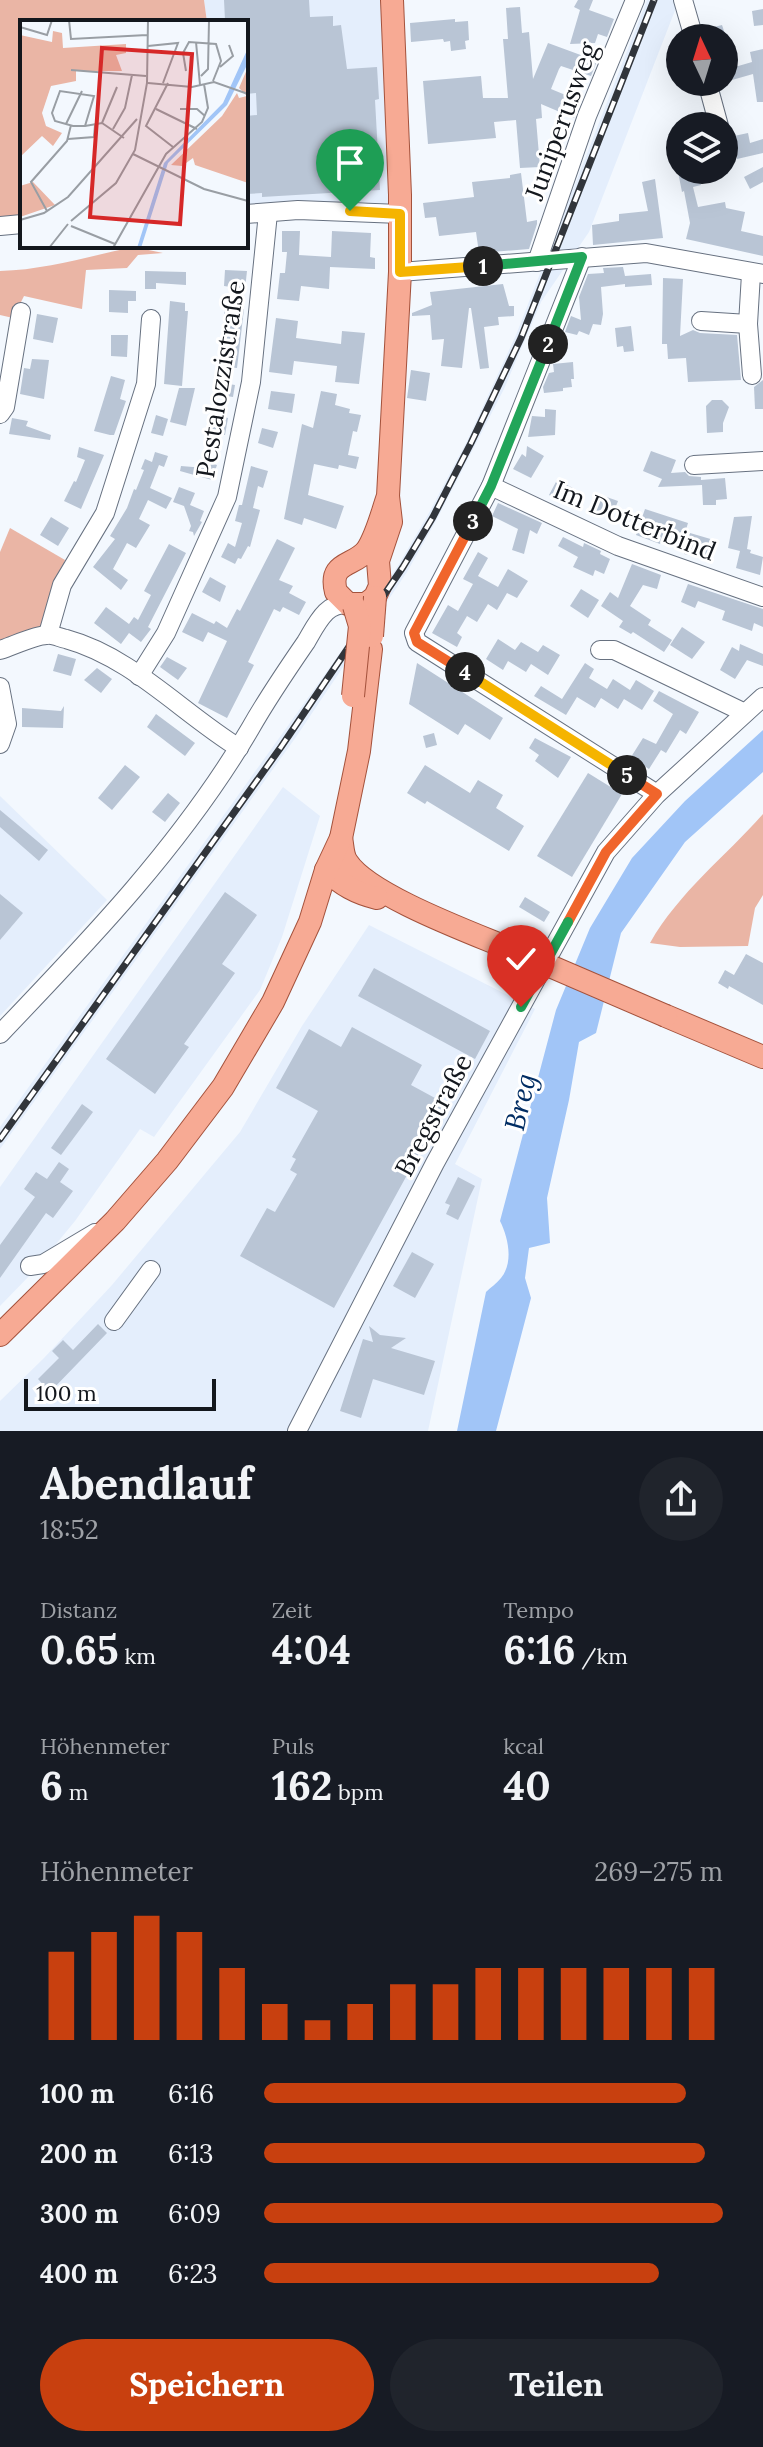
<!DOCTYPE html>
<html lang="de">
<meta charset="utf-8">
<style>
:root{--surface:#171b24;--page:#20242c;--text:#f1f3f6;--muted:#9ea1a6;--accent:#c8400f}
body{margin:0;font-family:Lora,serif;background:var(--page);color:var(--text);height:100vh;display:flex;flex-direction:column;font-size:30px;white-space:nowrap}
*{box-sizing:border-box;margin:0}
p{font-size:26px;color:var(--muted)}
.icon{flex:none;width:44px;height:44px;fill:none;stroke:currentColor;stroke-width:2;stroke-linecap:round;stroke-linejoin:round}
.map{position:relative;height:1431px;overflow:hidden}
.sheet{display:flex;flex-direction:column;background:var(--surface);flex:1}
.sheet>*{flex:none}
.needle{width:52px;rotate:356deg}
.fabs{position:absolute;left:666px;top:24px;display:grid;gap:16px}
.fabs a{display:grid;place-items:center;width:72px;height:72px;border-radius:50%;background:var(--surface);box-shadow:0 8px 32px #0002;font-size:40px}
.scale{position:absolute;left:24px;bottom:20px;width:192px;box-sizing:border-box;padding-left:8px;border:4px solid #13171d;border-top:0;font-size:22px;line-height:28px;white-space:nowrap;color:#13171d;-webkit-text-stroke:6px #fff;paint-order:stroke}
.pin{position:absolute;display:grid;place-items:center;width:68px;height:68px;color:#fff;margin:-82px -34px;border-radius:50% 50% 50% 0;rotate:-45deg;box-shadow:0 0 8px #0007}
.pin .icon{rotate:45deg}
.km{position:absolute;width:40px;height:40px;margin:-20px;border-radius:50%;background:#222;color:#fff;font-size:22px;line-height:40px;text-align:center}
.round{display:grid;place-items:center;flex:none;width:84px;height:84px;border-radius:42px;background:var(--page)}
.headline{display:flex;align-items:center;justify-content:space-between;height:136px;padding:0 40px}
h1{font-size:44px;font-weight:700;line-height:60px}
.metrics{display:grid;grid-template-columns:repeat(3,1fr);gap:12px;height:136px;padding:8px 40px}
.metrics div{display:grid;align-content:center}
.metrics b{font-size:40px;font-weight:700}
.metrics small{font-size:22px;font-weight:400}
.metrics p{font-size:22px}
.chart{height:224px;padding:16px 40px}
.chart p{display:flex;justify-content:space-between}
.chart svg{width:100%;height:144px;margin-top:8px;stroke:var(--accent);stroke-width:6}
.action{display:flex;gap:16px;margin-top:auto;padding:16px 40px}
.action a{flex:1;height:92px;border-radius:48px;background:var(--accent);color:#fff;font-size:32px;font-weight:700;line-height:92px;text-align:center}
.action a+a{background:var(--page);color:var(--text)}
ul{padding:0 40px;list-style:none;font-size:26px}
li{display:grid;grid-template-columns:128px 96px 1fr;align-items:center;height:60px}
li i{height:20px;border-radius:10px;background:var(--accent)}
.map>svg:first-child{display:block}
.built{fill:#e4eefc}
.green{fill:#eab5a5}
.water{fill:#a1c5f7}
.building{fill:#b9c5d5}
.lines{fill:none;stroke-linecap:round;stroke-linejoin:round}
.minor-casing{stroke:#677180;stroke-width:20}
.major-casing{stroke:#a4523c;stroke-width:24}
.minor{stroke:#fff;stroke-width:18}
.major{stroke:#f7aa94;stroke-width:22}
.rail-casing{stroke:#31353b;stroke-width:7}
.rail{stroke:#fff;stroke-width:4;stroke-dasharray:12;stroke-linecap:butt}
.major-bridge-casing{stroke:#a4523c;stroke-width:24;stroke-linecap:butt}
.major-bridge{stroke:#f7aa94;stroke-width:22}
.split-1-casing{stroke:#fff;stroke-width:16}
.split-2-casing{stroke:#fff;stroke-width:16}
.split-3-casing{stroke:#fff;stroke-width:16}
.split-4-casing{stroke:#fff;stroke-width:16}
.split-5-casing{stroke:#fff;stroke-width:16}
.split-6-casing{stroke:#fff;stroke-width:16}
.split-7-casing{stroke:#fff;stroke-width:16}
.split-1{stroke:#f5b400;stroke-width:10}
.split-2{stroke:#22a559;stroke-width:10}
.split-3{stroke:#22a559;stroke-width:10}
.split-4{stroke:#f0652b;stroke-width:10}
.split-5{stroke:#f5b400;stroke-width:10}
.split-6{stroke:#f0652b;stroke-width:10}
.split-7{stroke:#22a559;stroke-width:10}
.labels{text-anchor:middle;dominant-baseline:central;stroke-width:6;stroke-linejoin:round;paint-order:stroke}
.street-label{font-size:26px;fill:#13171d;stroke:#fff}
.water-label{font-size:28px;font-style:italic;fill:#012d63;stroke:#fff}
.inset-road{fill:none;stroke:#999ea4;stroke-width:2}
.view{fill:#d62828;fill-opacity:0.15;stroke:#d62828;stroke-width:4}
.inset-edge{fill:none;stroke:#13171d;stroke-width:4}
</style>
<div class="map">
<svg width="763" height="1431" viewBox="0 0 763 1431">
<rect width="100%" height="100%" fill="#f3f8fe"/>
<g class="built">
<polygon points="204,0 382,0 392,210 246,209 246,22 207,22"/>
<polygon points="647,0 679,0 589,232 541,302 504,389 437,519 407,572 296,737 0,1149 0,1127 338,656 399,564 429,513 467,441 516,335"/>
<polygon points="283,787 320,816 282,937 260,990 154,1137 140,1129 75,1221 33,1272 0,1306 0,1187"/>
<polygon points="0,796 107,900 0,1016"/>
<polygon points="369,925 535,1009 455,1164 482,1179 428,1431 0,1431 0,1401 44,1358 112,1285 240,1132 302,1026"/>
</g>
<g class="green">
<polygon points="0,0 204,0 207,22 22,22 22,222 0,223"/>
<path d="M134,247L163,253L138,255L127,268L86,270L82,309L24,296L13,318L0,315V271C45,270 89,256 134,247Z"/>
<polygon points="10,528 65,560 42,631 0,645 0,552"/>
<path d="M763,814V895L755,908L748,946L680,947L650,943C679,892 725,857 763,814Z"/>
</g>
<path class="water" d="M763,730V772L685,842L621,933L596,1033L579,1042L569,1100L547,1198L550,1243L529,1248L525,1278L531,1298L496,1431H457L486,1292C490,1288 497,1283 501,1278C514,1262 508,1237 500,1221L556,1010L590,928L632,858L685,801Z"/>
<g class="building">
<polygon points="224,0 309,0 310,17 333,16 333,26 341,25 347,69 377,67 379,99 375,100 380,190 262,197 262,193 246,194 246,116 257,115 256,93 246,94 246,22 225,20"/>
<polygon points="578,0 593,0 589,10 614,19 607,37 598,34 595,43 570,44 580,10 574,7"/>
<polygon points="520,7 522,33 529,32 533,79 548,43 597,61 591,76 561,66 559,69 551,89 580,101 574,118 541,104 542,118 536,119 540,167 520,168 516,120 494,122 496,138 428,144 423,81 481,76 483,98 508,98 503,39 508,39 506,8"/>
<polygon points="763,9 763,25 754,26 752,11"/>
<polygon points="455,19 455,22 468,21 469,40 465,41 466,49 451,51 450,41 444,42 443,39 411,42 410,23"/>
<polygon points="722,25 725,34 713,38 710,28"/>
<polygon points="763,49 763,102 757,102 753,74 732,80 728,69 752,62 750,52"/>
<polygon points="748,133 750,143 763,139 763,153 737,159 734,136"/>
<polygon points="763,167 763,182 750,189 744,177"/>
<polygon points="687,170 697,170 701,185 693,187 698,207 725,202 726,208 745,212 741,231 763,236 763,256 686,239 690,223 684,191 682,192 678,172"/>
<polygon points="521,173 527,222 537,220 537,224 529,249 479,253 476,232 439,236 436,217 425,218 423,203 474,197 472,182 510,178 510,175"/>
<polygon points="655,179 663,238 593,245 592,225 619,221 619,214 648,211 642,182"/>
<polygon points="282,231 300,231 299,255 331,257 332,231 371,233 370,257 375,258 375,269 330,267 329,289 301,286 299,301 277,299 280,273 285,273 287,252 282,252"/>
<polygon points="623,267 625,276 651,274 652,285 625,287 625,284 601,287 603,314 601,325 593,324 589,335 579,331 577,335 565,332 571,316 581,320 579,297 588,274 604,273 603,268"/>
<polygon points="225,270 247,271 245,289 224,286"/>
<polygon points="145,271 186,272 186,285 156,283 156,289 145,289"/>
<polygon points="663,278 683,279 680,336 693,330 700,333 737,335 741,380 688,382 686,358 668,359 667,344 662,344"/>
<polygon points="503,284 509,306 514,306 514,316 498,317 499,325 484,327 489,368 480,369 471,308 469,308 462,368 441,366 444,339 432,340 430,315 412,316 412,313 432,305 430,292"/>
<polygon points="109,290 136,291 136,301 128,301 128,313 109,312"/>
<polygon points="170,301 185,303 185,311 188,311 182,386 164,384"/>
<polygon points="225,307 244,309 237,368 224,367 225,355 219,354"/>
<polygon points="37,314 58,318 53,343 33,339"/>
<polygon points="276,318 298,321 296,338 341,344 342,331 365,333 359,384 335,382 337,366 294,361 292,375 269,372"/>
<polygon points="631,326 634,351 624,352 623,346 617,347 615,328"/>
<polygon points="111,335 128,335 127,357 111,356"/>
<polygon points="32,359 49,360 44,399 20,394 24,368 30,369"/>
<polygon points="573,362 574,379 571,379 572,387 563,388 563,391 544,393 543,387 549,373 554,372 553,364"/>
<polygon points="411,370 430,373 426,401 407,398"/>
<polygon points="111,376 125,380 120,399 126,401 114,435 110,435 94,431"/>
<polygon points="763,380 763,409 755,409 754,387"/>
<polygon points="216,382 235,385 233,397 214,394"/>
<polygon points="179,388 195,388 186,426 170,422"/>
<polygon points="271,391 295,394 292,413 268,409"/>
<polygon points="321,391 337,394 335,405 350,409 349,413 361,415 357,432 353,431 348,455 359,457 356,469 339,465 338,469 314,464 308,495 344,506 336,529 304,518 302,525 284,519 302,424 313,428"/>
<polygon points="712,400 722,400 729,407 723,423 723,432 707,433 706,406"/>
<polygon points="545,409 556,410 555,435 528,437 532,416 545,417"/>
<polygon points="212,414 228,418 225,435 209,431"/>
<polygon points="156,415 168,419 163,436 151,433"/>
<polygon points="12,418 28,421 26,426 51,435 50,440 9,434"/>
<polygon points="262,428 278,432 273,448 258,443"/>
<polygon points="527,446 544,456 531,478 513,469 522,454 526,457"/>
<polygon points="79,447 104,455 81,509 64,501 74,481 76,482 85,460 77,457"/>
<polygon points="651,451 676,460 671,473 685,472 689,476 701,477 701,480 725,478 727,499 716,500 716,505 703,505 702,485 658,487 662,479 643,471"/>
<polygon points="155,452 168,456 164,467 159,465 150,488 172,498 166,509 148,500 139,519 150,525 136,548 127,543 113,569 128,580 121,590 93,567 115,539 110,536 127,508 134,489 136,490 144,470 141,469 145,459 152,462"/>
<polygon points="205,462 217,465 212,480 180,471 181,466 205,468"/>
<polygon points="251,466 268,471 263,488 258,486 253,508 260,510 250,547 248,546 241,559 238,558 235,564 221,557 228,543 235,547 242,523 235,521 239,505 242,505"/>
<polygon points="557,480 575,489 572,494 580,498 575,508 549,495"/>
<polygon points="179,487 195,493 190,505 204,511 200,521 202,522 194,536 193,532 189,531 191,526 184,506 173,502"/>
<polygon points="598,494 618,501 611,519 592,511"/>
<polygon points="498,503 542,523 537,534 530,530 524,554 512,550 518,529 492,516"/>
<polygon points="645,509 688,523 684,536 668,532 665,540 662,539 660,544 636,535"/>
<polygon points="752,516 747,549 751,550 750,553 763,557 760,575 736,568 740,551 728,548 734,517"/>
<polygon points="51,517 69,528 58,546 40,535"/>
<polygon points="690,533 714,540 708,559 684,554"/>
<polygon points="563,537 583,547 584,543 601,551 600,554 610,559 604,574 595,570 593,576 573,567 578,557 558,546"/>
<polygon points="277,539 295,548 279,580 293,586 289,593 306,602 299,615 283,607 280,612 274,609 248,662 254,665 227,718 198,703 227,641 208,632 203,642 182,632 192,613 214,624 216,621 227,628 237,609 240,611"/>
<polygon points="169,544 186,553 148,627 151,629 141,642 129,633 121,644 94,623 106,607 129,624 134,617 138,620 151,595 144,591"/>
<polygon points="478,552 488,558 478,576 498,587 508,569 528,581 517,598 507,593 497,610 488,604 477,622 467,616 457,633 462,637 457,647 432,633 448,605 458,611 473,584 463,579"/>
<polygon points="632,564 661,575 657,589 643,585 630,606 651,620 648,625 672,640 664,652 633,632 631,634 619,627 623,621 601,606 610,592 618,598"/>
<polygon points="210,577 226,586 220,602 202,592"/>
<polygon points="688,584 763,609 763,627 754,623 752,631 722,620 725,611 698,601 695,608 681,602"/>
<polygon points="581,589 599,600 588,618 570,606"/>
<polygon points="682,627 705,642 692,659 670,645"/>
<polygon points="498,639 515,650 521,642 538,652 543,645 560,655 548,675 531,664 526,672 508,661 503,670 486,659"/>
<polygon points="740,644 763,654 763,666 747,660 735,679 720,670 732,647 739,651"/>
<polygon points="58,654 76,659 71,676 53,671"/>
<polygon points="167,657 187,668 178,680 160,667"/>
<polygon points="417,663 503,718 490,740 465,724 458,735 409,704"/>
<polygon points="585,663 594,669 589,678 607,689 613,679 630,690 636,680 654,691 642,710 624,699 618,709 601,698 595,708 577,697 566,715 534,696 541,686 562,699"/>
<polygon points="97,668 112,679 101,693 84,680"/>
<polygon points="659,691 699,712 686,734 680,730 666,753 661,750 649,769 631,757 643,738 656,744 673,714 653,701"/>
<polygon points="64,706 63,728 22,727 22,708 61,711"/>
<polygon points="156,714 195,743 185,756 147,727"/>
<polygon points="434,733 437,745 426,748 423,736"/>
<polygon points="535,738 571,757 558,778 535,761 539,755 529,748"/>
<polygon points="125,765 140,777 112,810 98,798"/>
<polygon points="425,765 470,793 478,780 503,795 496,808 524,826 509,851 427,801 425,804 407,793"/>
<polygon points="588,773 622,794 572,877 537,856"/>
<polygon points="168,793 180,803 165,822 152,812"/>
<polygon points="0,810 48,850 39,861 0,827"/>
<polygon points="225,892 257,915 222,964 235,973 184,1044 189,1047 155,1094 106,1059"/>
<polygon points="0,894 23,913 0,940"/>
<polygon points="525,897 550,912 544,922 519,907"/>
<polygon points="746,954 763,963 763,1005 729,986 728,989 718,983 725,970 734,975"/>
<polygon points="374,968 490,1031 475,1059 358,996"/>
<polygon points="352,1027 422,1065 411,1085 446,1104 334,1308 240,1256 267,1208 275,1212 297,1174 290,1170 296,1159 292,1157 318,1111 276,1088 309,1029 341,1047"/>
<polygon points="82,1104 93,1112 61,1155 51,1148"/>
<polygon points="59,1162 69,1169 60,1182 73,1191 53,1218 46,1213 0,1278 0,1245 35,1197 24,1189 36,1172 47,1179"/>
<polygon points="458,1177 475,1186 458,1220 446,1214 450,1205 445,1203"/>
<polygon points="412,1252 434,1264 415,1298 393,1286"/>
<polygon points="98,1324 107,1333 50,1392 38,1379 59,1358 52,1351 63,1340 73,1350"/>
<polygon points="369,1326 380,1335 406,1338 391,1348 435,1361 424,1395 373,1379 361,1418 340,1411 363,1339 373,1342"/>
</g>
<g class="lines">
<g class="minor-casing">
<g id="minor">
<polyline points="683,0 694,38"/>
<polyline points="707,82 719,126"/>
<polyline points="724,142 724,143"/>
<polyline points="246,214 298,210 400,214"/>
<polyline points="0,226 22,224"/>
<polyline points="582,257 491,486 414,633 417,642 657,794"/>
<polyline points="537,262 587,116 635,0"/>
<polyline points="400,272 646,253 763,274"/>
<polyline points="751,274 748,324 752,375"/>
<polyline points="701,321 748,324"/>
<polyline points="0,414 5,407 21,312"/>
<polyline points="694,465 763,461"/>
<polyline points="491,486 618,546 763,597"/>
<polyline points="48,634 62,585 105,513 146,384 151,319"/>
<path d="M0,650C13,646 35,635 47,635C53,634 60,638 66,639C132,657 182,713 239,748"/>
<polyline points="600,650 614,650 743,712"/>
<polyline points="139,676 166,633 227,497 251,382 268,213"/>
<polyline points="0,687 7,724 0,744"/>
<path d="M0,1034C91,939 183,843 250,729C267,699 286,671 306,642C312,632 317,621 326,612C332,606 340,604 348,604"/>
<polyline points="30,1266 43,1264 95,1233"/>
<polyline points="114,1321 151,1270"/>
<polyline points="297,1431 435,1163 606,852 657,794 763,697"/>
</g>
</g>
<g class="major-casing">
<g id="major">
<path d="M388,496C382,513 377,535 367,550C354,567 328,561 336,592L348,604H366L375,597L380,586L378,561L391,522L388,496L400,272V195L392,0"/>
<path d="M341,838C343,846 342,855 347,862C369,896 475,934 515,951"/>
<path d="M326,870C342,885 356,893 377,898"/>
<polyline points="666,1016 763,1057"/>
<polyline points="0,1335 115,1221 167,1161 223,1087 273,1002 310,922 326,870 341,838 359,751 371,649"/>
</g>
</g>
<use href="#minor" class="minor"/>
<use href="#major" class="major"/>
<g class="rail-casing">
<polyline id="rail" points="0,1139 281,747 403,567 433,517 471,443 521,338 654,0"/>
</g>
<use href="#rail" class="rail"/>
<g class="major-bridge-casing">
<g id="major-bridge">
<polyline points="372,636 375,597"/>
<polyline points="353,696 360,626 354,606"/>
<polyline points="515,951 666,1016"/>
</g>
</g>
<use href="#major-bridge" class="major-bridge"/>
</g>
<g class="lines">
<g class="split-1-casing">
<polyline id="split-1" points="350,211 400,214 400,272 483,266"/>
</g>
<g class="split-2-casing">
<polyline id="split-2" points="483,266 582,257 548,344"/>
</g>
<g class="split-3-casing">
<polyline id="split-3" points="473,521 491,486 548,344"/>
</g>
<g class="split-4-casing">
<polyline id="split-4" points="465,672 417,642 414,633 473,521"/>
</g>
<g class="split-5-casing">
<polyline id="split-5" points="465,672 627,775"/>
</g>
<g class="split-6-casing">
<polyline id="split-6" points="568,922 606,852 657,794 627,775"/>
</g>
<g class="split-7-casing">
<polyline id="split-7" points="521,1007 568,922"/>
</g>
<use href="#split-1" class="split-1"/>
<use href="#split-2" class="split-2"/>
<use href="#split-3" class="split-3"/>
<use href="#split-4" class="split-4"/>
<use href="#split-5" class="split-5"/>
<use href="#split-6" class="split-6"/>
<use href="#split-7" class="split-7"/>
</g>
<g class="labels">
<g class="street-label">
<text transform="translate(561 121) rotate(-70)">Juniperusweg</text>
<text transform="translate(220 379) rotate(-81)">Pestalozzistraße</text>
<text transform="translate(635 520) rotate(22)">Im Dotterbind</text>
<text transform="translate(433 1115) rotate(-62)">Bregstraße</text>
</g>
<g class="water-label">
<text transform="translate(520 1102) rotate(-77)">Breg</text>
</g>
</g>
<g transform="translate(20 20)">
<rect width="228" height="228" fill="#f3f8fe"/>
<path d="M33,11L42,13L43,28L106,24V33L96,35L102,51H56V61L31,66L22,93L26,106L42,113L33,126L22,116L0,137V15L32,22ZM228,47V163L175,145L173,138L162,146L151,145L202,96L217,73L219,78L227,76L219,68ZM13,162L35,185L0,197V166Z" fill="#eab5a5"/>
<path d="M228,28V43L207,85L148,143L121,228H117L144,143L203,83Z" fill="#a1c5f7"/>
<path class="inset-road" d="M49,0L51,19L127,15M0,7L27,15L32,0H22M176,22L180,65M128,26L158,23L143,63M200,47L213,36L209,25M51,50L126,56M166,51L163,33L169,22L196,24L201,41L193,61M181,56L188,49L189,1M128,63L172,67L194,62L228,74M148,63L126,106L153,127M136,89L177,109M160,89H177L185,96M82,103L97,67M46,104L62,71M65,106L74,76L40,71L32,93L35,101L53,106H65L82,103L104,118M93,109L105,88L112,55M48,119L74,117L75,105M113,134L184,169L228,181M27,191L11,162L47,121L51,105M0,200L24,193L48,177L117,99M51,201L96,163L115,130L127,63L128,0M51,206L95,224M29,228L48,204M93,228L146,134L182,102L188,88L184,64"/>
<path class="view" d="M82,28L172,34L160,204L70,197Z"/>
<rect width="228" height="228" class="inset-edge"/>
</g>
</svg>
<div class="fabs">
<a><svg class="needle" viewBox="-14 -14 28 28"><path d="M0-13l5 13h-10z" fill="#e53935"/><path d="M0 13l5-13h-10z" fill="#9ea1a6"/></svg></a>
<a><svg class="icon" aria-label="layers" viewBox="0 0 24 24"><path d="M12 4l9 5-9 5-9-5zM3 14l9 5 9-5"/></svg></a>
</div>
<div class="scale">100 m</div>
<div class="pin" style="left:350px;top:211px;background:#1e9e55"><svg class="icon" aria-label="arrive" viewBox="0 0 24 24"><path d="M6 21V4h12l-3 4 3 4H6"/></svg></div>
<div class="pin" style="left:521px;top:1007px;background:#d93025"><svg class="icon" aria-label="check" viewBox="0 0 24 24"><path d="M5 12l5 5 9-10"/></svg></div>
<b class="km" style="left:483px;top:266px">1</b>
<b class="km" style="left:548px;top:344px">2</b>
<b class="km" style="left:473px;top:521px">3</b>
<b class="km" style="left:465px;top:672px">4</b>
<b class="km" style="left:627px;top:775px">5</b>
</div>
<section class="sheet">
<div class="headline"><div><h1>Abendlauf</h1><p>18:52</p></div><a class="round"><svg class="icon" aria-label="share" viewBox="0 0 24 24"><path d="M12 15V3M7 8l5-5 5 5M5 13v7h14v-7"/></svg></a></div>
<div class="metrics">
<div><p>Distanz</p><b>0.65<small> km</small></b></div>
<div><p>Zeit</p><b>4:04</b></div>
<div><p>Tempo</p><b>6:16<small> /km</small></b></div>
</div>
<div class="metrics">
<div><p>Höhenmeter</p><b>6<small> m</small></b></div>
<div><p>Puls</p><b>162<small> bpm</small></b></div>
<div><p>kcal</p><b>40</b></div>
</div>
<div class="chart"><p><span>Höhenmeter</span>269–275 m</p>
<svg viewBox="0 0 160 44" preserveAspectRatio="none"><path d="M5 44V17M15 44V11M25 44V6M35 44V11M45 44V22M55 44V33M65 44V38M75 44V33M85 44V27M95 44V27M105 44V22M115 44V22M125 44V22M135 44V22M145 44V22M155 44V22"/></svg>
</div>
<ul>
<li><b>100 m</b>6:16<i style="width:92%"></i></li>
<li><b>200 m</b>6:13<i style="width:96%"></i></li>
<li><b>300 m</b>6:09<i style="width:100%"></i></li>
<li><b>400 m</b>6:23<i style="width:86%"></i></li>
</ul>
<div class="action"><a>Speichern</a><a>Teilen</a></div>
</section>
